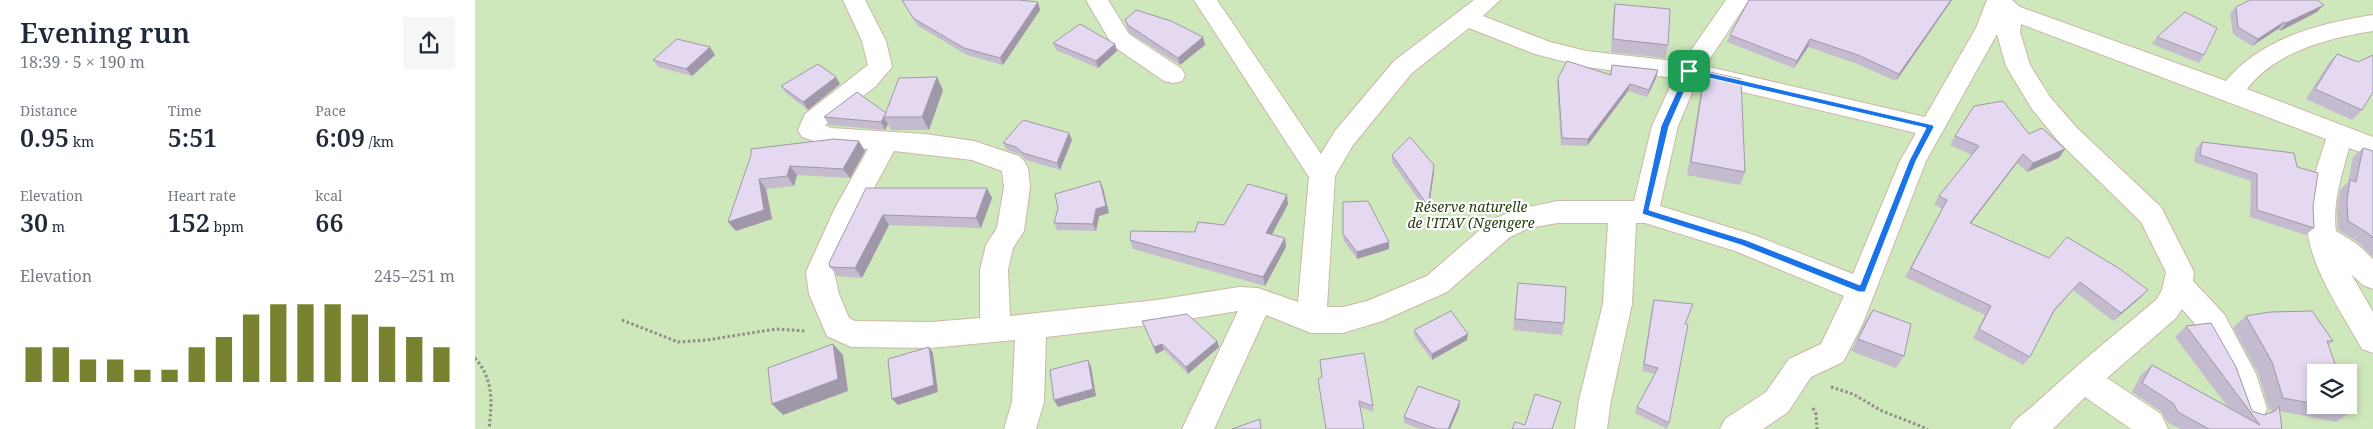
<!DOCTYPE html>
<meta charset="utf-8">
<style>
:root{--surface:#fff;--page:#f6f6f7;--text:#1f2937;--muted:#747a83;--accent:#79832f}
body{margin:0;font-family:"Noto Serif",serif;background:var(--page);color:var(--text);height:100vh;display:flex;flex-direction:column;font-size:19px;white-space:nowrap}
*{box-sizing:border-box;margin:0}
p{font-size:16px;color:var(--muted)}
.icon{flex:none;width:28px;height:28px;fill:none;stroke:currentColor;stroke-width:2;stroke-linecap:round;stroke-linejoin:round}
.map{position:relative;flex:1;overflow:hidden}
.panel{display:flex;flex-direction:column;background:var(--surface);width:475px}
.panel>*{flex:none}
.controls{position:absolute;left:1832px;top:364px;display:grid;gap:10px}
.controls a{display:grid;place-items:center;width:50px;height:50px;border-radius:0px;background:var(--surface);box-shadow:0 2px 8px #0003;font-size:25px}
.pin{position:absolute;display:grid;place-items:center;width:42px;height:42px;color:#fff;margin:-21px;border-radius:10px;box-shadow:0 2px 8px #0006}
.round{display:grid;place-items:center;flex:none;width:52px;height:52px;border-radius:0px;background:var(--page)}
.overview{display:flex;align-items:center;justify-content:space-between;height:85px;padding:0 20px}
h1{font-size:28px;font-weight:600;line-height:38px}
.stats{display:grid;grid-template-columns:repeat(3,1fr);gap:8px;height:85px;padding:5px 20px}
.stats div{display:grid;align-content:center}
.stats b{font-size:25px;font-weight:600}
.stats small{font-size:14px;font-weight:400}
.stats p{font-size:14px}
.chart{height:140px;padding:10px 20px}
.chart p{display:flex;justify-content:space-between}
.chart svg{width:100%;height:90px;margin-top:5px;stroke:var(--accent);stroke-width:6}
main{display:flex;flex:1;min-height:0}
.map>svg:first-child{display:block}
.green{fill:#cee7bb;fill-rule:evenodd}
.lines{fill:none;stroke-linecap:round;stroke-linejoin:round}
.street-casing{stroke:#cdb7a8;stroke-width:2}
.path{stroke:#928c88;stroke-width:3;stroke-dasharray:2.5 2.5;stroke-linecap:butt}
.street{fill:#fff;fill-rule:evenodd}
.wall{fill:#c4bbce}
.shaded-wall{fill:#a098a8}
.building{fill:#e4d9f0;stroke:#a098a8}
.route{fill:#1a73e8;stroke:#fff;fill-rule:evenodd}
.labels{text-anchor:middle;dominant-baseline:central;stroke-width:4.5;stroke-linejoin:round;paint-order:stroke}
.park-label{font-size:14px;font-style:italic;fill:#263d0e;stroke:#fff}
</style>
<main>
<section class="panel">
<div class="overview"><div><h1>Evening run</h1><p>18:39 · 5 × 190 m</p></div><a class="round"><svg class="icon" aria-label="share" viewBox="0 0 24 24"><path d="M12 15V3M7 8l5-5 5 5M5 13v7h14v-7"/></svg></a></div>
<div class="stats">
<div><p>Distance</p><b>0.95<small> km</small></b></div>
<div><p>Time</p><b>5:51</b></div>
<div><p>Pace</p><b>6:09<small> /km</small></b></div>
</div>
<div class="stats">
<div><p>Elevation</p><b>30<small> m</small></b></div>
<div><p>Heart rate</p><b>152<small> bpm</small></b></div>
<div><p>kcal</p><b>66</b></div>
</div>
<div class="chart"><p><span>Elevation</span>245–251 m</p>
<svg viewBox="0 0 160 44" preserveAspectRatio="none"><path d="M5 44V27M15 44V27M25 44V33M35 44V33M45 44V38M55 44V38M65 44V27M75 44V22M85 44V11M95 44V6M105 44V6M115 44V6M125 44V11M135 44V17M145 44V22M155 44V27"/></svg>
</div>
</section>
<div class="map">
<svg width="1898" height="429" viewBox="0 0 1898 429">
<rect width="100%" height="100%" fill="#fffaf7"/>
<path class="green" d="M0,0H1898V429H0ZM1841,372H1874V405H1841Z"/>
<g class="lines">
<g class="street-casing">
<g id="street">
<path d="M368,0H390L411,41L417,67L401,86L350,125L356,128L450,134L499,141L544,156L549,161L553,168L555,187L549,231L538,248L533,270L535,316L682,300L764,287L783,288L823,302L834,177L719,0H742L846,154L860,131L919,61L999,0H1025L1008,16L1075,42L1111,51L1208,62L1251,0H1274L1230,66L1450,117L1501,28L1512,0H1537L1545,7L1751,81C1786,38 1846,23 1898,15V31C1854,38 1801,51 1772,89L1898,137V157L1874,148C1867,174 1857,204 1861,231L1882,244L1898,259V289L1888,285L1876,274L1898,312V353L1887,349C1868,314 1833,265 1832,224C1831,195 1843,166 1851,139L1546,24L1545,32L1555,65L1575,97L1602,128L1686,207L1719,272L1718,281L1749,314L1781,374L1792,409L1787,419L1776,423L1765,419L1751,376L1727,332L1707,309L1701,318L1632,378L1686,414L1693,429H1656L1610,397L1578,429H1535C1541,416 1551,413 1561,403C1600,367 1640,334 1681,300L1687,290L1691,272L1666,222L1584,142L1557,109L1531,66L1522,34L1451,161L1388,323L1368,362L1336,377L1313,412L1288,429H1245L1250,419L1291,392L1314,359L1346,344L1369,296L1260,251L1170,223H1161L1157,304L1136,400L1132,429H1100L1104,400L1128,304L1133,223H1083L1054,228L1035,237L972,292L907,321L868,333H836L791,315L739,429H707L763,311L682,324L571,337L569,402L561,429H529L537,402L540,340L456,348L376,347L352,336L334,294L331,272L359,210L393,149L354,146L327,137L323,130L330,114L393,65L387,41ZM994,28L1060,54L1111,67L1199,78L1177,126L1159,201H1083L1039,210L1015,221L952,276L892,301L868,307H852L860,176L878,145L937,73ZM1222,81L1441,133L1425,161L1378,274L1279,235L1185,206L1203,126ZM419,151L497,160L527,171L529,187L522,228L511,245L505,270V318L456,322L380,321L374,318L364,294L359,272L387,210Z"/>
<polygon points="611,0 633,0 654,34 707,69 710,75 707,81 698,83 689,81 638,46"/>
</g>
</g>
<g class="path">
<polyline points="147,320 203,342 232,340 301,329 331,331"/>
<path d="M0,358C19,380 17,402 14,429"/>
<polyline points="1356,387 1378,394 1407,411 1453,429"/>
<polyline points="1338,408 1341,414 1342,429"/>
</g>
<use href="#street" class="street"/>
</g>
<g class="wall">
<polygon points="427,0 544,0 563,2 565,10 528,65 492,55 442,25"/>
<polygon points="1274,0 1477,0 1421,81 1380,63 1333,47 1319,68 1252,42 1255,35"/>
<polygon points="1140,4 1193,45 1190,58 1136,52 1138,17"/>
<polygon points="1761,7 1842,12 1805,31 1803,29 1777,46 1758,34 1755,14"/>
<polygon points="650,20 728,37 730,45 705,65 655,33 652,28"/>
<polygon points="1682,37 1729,55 1724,63 1677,44"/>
<polygon points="578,43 640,44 642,51 623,68 581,50"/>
<polygon points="1862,54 1883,62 1887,110 1877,120 1831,99 1853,64"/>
<polygon points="240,55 217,76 183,67 178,60"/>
<polygon points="1137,65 1183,70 1181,78 1172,97 1153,91 1112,146 1086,145 1082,85 1083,78 1135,75"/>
<polygon points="1230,71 1270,172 1265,185 1212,175 1227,84"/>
<polygon points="365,84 333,110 311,93 306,86"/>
<polygon points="468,90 454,130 416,130 413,124 410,130 354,125 349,117 411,113"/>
<polygon points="1554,134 1584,158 1552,172 1542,163 1496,223 1665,298 1638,321 1598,290 1579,312 1555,357 1548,365 1498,338 1510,315 1430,277 1467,209 1459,204 1464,196 1497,155 1475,145 1480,136"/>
<polygon points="597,140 585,170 551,160 545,154 532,150 528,143"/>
<polygon points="1727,142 1822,167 1838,206 1839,228 1831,235 1775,217 1776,181 1719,162 1721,149"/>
<polygon points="1888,148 1898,151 1898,257 1883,242 1863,230 1862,210 1865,190 1873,182 1878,157"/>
<polygon points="390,151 375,178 322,175 319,186 291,189 297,219 261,231 276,155"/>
<polygon points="917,155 959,172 953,213 917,162"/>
<polygon points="625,181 628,188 634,213 624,216 621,231 582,230 579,223"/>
<polygon points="391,188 517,198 506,228 414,225 387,278 362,276 355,267"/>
<polygon points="813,204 797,234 810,238 811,247 790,286 658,249 655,240 720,232 749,225"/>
<polygon points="868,234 914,242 914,249 882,259 869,241"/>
<polygon points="1043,283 1089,323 1087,335 1038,330"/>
<polygon points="1179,300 1210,324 1194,423 1192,429 1160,413 1162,407 1180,374 1167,371 1177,307"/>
<polygon points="1398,310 1429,356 1421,368 1376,351 1390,322"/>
<polygon points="1771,316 1858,341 1853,345 1841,372 1841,405 1874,405 1877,411 1861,422 1804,411 1807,429 1705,429 1692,422 1687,412 1657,392 1666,375 1677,365 1752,406 1700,337 1711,326 1777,411 1789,415 1793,414 1798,410 1794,409 1783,373 1758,328"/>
<polygon points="667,321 742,341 744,347 713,374 689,350 681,354"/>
<polygon points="939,330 992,340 957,360 940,337"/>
<polygon points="843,379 898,406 899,412 885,407"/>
<polygon points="985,401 984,408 975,429 945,429 929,423 929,417"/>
</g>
<g class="shaded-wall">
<polygon points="1476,0 1477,0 1421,81 1424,74"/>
<polygon points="563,2 565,10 528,65 525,58"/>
<polygon points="1849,5 1842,12 1805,31 1811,23"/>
<polygon points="1809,22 1803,29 1777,46 1783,39"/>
<polygon points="728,37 730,45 705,65 703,58"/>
<polygon points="1335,39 1333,47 1319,68 1322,61"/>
<polygon points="640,44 642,51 623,68 621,61"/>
<polygon points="235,47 240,55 217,76 211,69"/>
<polygon points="1183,70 1181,78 1172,97 1174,90"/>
<polygon points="361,77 365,84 333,110 328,102"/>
<polygon points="462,77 468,90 454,130 447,117"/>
<polygon points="1155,84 1153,91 1112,146 1113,139"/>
<polygon points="409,117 413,124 410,130 406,122"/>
<polygon points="594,133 597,140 585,170 582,163"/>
<polygon points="384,141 390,151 375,178 368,169"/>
<polygon points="1590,149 1584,158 1552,172 1558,163"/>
<polygon points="1548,154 1542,163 1490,231 1495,223"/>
<polygon points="959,165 959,172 953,213 953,206"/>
<polygon points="315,166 322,175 319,186 312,176"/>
<polygon points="284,179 291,189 297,219 261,231 253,222"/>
<polygon points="625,181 628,188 634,213 624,216 621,231 618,224"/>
<polygon points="512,188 517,198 506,228 501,218"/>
<polygon points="812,195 813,204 793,242 791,233"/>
<polygon points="408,215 414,225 387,278 380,268"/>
<polygon points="810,238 811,247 790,286 788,277"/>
<polygon points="914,242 914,249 882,259 882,252"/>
<polygon points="1673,290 1665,298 1638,321 1646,313"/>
<polygon points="993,334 992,340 957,360 957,354"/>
<polygon points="742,341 744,347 713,374 711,367"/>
<polygon points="358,344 368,355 373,391 308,415 297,404"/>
<polygon points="687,344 689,350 681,354 679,347"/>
<polygon points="454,347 458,353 463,392 423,405 417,399"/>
<polygon points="613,360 616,366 621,396 583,407 579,400"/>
<polygon points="985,401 984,408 975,429 973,429"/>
</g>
<g class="building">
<polygon points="427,0 544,0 563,2 525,58 489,48 438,18"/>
<polygon points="1274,0 1476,0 1424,74 1383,55 1335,39 1322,61 1255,35"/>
<polygon points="1775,0 1842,0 1849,5 1811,23 1809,22 1783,39 1763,27 1761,7"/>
<polygon points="1140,4 1195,9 1193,45 1138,39"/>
<polygon points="661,10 696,21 728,37 703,58 653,25 650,20"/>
<polygon points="1710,12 1742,28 1729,55 1682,37"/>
<polygon points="605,24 640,44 621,61 578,43"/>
<polygon points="202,39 235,47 211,69 178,60"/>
<polygon points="1862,54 1883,62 1898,55 1898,92 1887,110 1840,89"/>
<polygon points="1092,61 1136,75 1137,65 1183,70 1174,90 1155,84 1113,139 1087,138 1083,78"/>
<polygon points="343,64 361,77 328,102 306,86"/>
<polygon points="1230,71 1266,79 1270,172 1216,162"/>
<polygon points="462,77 447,117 409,117 424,78"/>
<polygon points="382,92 411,113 406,122 349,117"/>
<polygon points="1528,101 1554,134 1567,128 1590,149 1558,163 1548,154 1495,223 1574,258 1592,237 1645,269 1673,290 1646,313 1605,282 1579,310 1555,357 1504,329 1516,306 1436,268 1472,200 1464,196 1504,146 1480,136 1499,106"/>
<polygon points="548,120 594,133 582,163 548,153 541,147 528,143"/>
<polygon points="935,137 959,165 953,206 917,155"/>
<polygon points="359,139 384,141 368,169 315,166 312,176 284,179 289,210 253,222 276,155 276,149"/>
<polygon points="1727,142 1819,153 1822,167 1843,173 1838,206 1839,228 1782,210 1782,174 1725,155"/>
<polygon points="1888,148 1898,151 1898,238 1893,233 1873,221 1872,201 1875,180 1881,182"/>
<polygon points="625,181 631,206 621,209 618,224 579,223 583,208 580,194"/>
<polygon points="773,184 812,195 791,233 810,238 788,277 655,240 656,231 720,232 723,222 749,225"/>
<polygon points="391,188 512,188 501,218 408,215 380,268 355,267 354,263"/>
<polygon points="893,201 914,242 882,252 868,234 868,202"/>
<polygon points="1043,283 1091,287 1089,323 1040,319"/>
<polygon points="1179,300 1218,304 1210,324 1213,325 1194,423 1162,407 1183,368 1169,364"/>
<polygon points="1398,310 1436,324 1429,356 1383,339"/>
<polygon points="976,311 993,334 957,354 939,330"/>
<polygon points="1837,311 1858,341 1852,341 1863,372 1841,372 1841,404 1808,398 1797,362 1771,316 1795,312"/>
<polygon points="712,314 742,341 711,367 687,344 679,347 667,321"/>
<polygon points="1736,323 1761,367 1777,411 1789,415 1800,411 1804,406 1807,429 1734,429 1732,428 1703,412 1698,403 1667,383 1677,365 1785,425 1711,326"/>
<polygon points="358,344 363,379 297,404 293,368"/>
<polygon points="454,347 459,385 417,399 413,359"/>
<polygon points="889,353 898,406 884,401 889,429 851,429 843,379 847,377 845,360"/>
<polygon points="613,360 618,389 579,400 575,370"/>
<polygon points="943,386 985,401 973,429 962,429 929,417"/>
<polygon points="1060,394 1086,402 1077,429 1037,429 1040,422 1050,425"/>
<polygon points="1874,401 1877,411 1847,405 1874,405"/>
<polygon points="785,419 786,429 757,429"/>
</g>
<path class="route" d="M1214,68L1458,125L1459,127L1441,161L1390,292H1384L1266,245L1167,214L1186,126L1211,71ZM1217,74L1451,128L1434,161L1385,285L1271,240L1174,210L1194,126Z"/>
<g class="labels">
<g class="park-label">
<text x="996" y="206">Réserve naturelle<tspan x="996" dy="16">de l'ITAV (Ngengere</tspan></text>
</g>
</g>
</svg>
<div class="controls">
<a><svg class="icon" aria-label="layers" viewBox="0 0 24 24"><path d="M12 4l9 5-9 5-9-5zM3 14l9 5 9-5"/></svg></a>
</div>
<div class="pin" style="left:1214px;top:71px;background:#1e9e55"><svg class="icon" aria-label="arrive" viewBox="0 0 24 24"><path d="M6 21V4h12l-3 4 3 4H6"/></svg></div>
</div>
</main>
